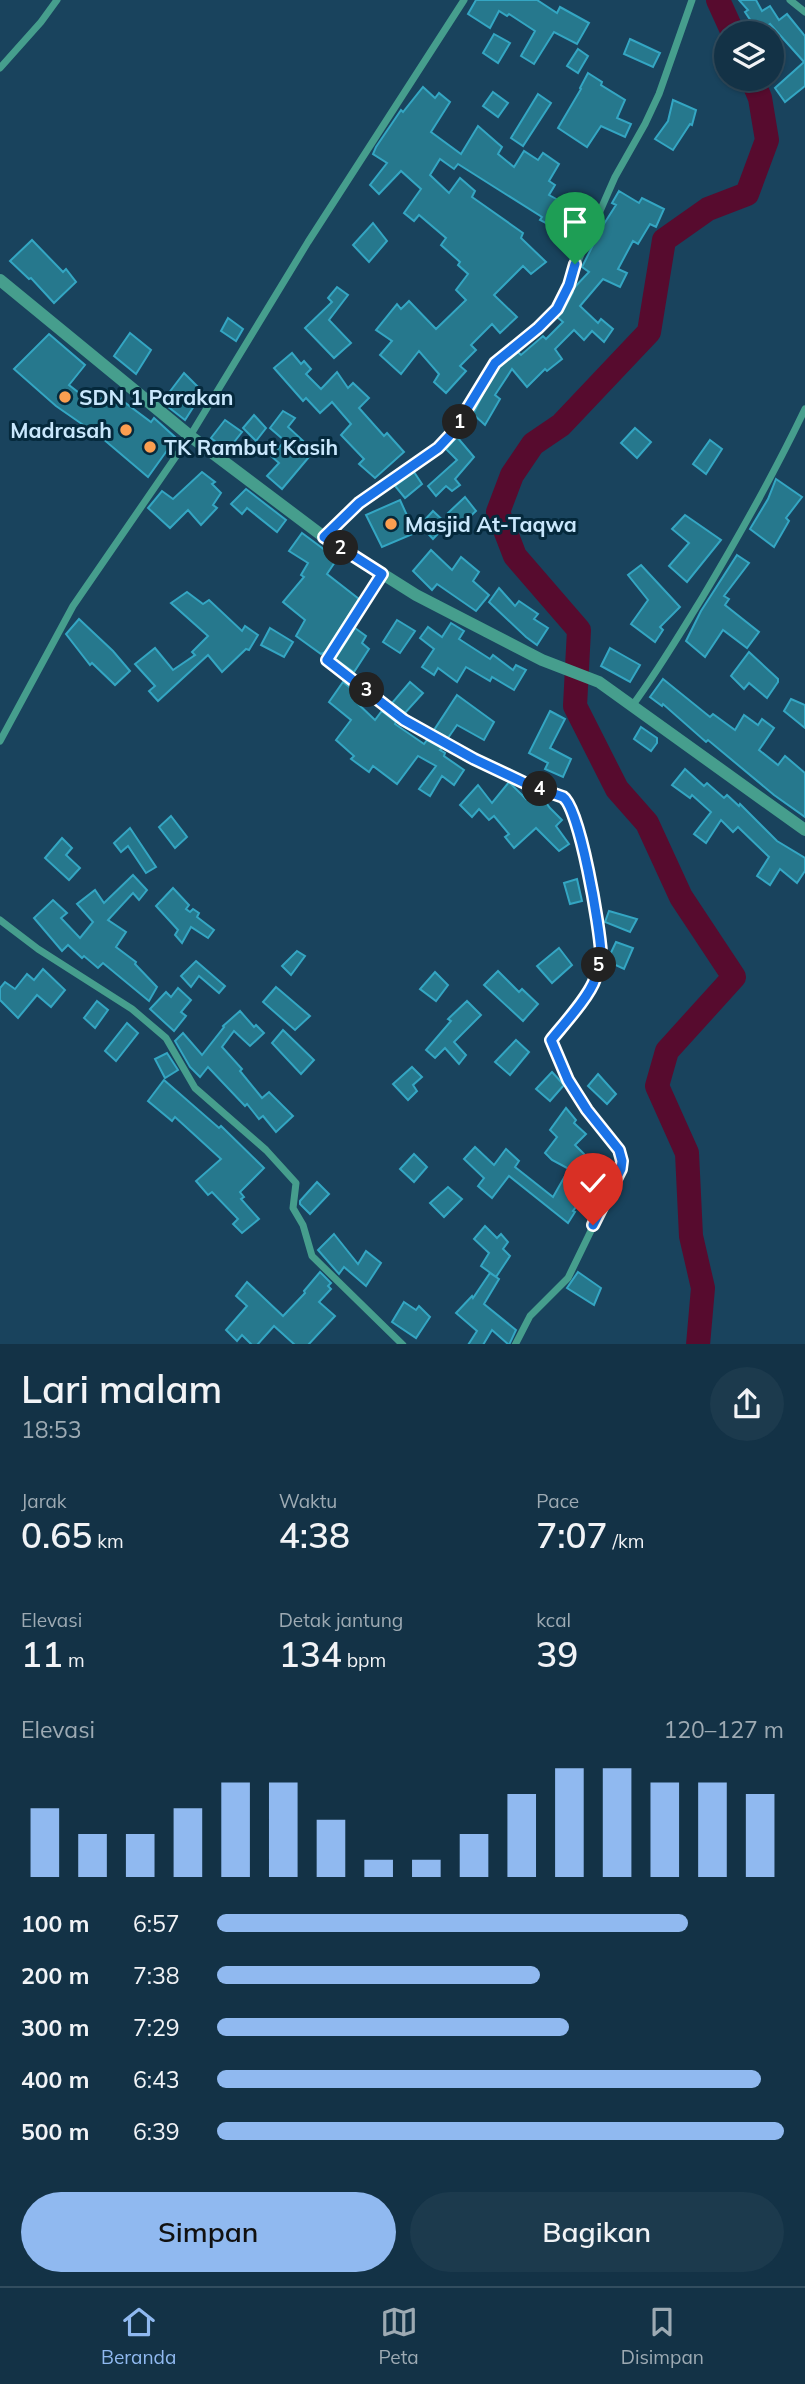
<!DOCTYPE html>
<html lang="id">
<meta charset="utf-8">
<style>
:root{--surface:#133246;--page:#1c3a4d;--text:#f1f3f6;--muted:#9daab3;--line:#324d5f;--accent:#90b9f0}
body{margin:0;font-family:Mulish,sans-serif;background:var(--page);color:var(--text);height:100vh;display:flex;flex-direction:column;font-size:26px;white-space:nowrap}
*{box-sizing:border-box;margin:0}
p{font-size:23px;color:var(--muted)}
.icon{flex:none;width:38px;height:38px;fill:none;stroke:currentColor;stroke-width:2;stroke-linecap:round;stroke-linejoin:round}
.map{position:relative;height:1344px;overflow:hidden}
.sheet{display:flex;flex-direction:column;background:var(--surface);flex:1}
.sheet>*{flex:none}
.controls{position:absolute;left:714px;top:21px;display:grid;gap:14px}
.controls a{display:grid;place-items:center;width:70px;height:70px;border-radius:50%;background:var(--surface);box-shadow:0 2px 5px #0004,0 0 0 2px var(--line);font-size:35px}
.pin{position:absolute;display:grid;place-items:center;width:60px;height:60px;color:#fff;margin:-72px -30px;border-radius:50% 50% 50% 0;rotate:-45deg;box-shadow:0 0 7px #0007}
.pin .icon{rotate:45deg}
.km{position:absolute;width:35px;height:35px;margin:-18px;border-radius:50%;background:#222;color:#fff;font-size:19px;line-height:35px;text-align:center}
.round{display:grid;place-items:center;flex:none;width:74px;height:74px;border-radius:37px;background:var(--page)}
.head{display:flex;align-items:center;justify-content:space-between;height:119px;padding:0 21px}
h1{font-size:38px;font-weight:600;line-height:52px}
.metrics{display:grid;grid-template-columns:repeat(3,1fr);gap:10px;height:119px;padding:7px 21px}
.metrics div{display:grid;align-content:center}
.metrics b{font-size:35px;font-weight:600}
.metrics small{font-size:19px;font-weight:400}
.metrics p{font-size:19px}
.chart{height:196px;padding:14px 21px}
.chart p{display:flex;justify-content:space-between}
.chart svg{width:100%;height:126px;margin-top:7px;stroke:var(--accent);stroke-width:6}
.primary-button{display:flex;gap:14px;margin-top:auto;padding:14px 21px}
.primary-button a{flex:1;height:80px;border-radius:42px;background:var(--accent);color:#111;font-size:28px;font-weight:600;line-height:80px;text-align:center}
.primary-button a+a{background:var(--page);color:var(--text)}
ul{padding:0 21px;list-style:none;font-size:23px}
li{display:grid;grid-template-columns:112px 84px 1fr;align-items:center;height:52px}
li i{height:18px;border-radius:9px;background:var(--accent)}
.tab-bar{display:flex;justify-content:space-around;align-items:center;height:98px;border-top:2px solid var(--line);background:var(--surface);font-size:19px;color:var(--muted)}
.tab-bar a{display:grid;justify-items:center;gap:4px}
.tab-bar .selected{color:var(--accent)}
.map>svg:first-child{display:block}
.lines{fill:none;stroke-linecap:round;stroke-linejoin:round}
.river{stroke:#570b2e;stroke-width:24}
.building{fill:#26788d;stroke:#34a6c3;stroke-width:2}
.minor{stroke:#469e8d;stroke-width:7}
.tertiary{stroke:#469e8d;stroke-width:12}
.route-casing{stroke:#fff;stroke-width:14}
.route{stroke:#1a73e8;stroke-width:9}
.poi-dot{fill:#fb9e50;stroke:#05293c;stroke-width:2.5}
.labels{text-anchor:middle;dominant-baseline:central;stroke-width:6;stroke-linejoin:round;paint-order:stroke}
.poi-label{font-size:21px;font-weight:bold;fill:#c9e7fc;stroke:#05293c;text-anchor:start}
</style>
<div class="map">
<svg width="805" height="1345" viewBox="0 0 805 1345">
<rect width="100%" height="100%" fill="#19435d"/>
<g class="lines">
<g class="river">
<polyline points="718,0 733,33"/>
<polyline points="698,1345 703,1288 691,1236 687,1153 657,1086 667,1051 734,977 681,897 647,823 617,789 575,706 579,630 515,556 498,512 512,475 533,444 561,425 649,332 664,240 708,209 747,194 767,140 760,98 752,79"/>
</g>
</g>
<g class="building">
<polygon points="476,0 537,0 557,13 560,7 589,23 577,44 554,32 534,64 521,56 535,31 509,14 507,16 499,11 490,28 468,14"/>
<polygon points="739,0 756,0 762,11 770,6 779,20 787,14 805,36 805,86 785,102 775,88 804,62 770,24 759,33 745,12 748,10"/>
<polygon points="494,34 510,43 498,63 483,53"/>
<polygon points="630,39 660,53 653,67 624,54"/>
<polygon points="578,49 588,56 578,73 567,66"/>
<polygon points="588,73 602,82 601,85 625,100 617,118 631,124 625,137 601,126 587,147 558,128 581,89 580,88"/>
<polygon points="423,87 435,98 439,93 450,102 431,132 461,154 478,126 502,147 498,154 514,167 524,151 538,160 543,153 559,164 549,181 555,185 549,195 565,204 553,227 540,220 542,217 458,164 454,169 440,159 430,175 449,193 460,178 475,191 472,197 523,233 521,238 546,262 531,274 523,266 494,295 517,317 500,333 492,324 471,345 476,350 460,366 466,371 446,393 434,382 439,374 419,351 401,374 380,355 392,341 376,330 397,304 401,309 409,301 436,329 466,300 456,290 468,274 458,265 460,262 441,245 446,238 419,215 414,221 404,213 421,189 401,171 379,194 370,185 387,163 373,154 376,147 401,110 403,112"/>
<polygon points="493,92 508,103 498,117 483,106"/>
<polygon points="538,94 551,103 523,146 511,138"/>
<polygon points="673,100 696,110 692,125 690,124 673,150 655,139 668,121"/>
<polygon points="619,191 639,203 642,198 664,209 656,227 650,224 638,244 633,241 618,269 627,273 620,287 603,279 580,306 598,323 601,319 613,329 604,342 592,331 584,340 574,330 555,349 562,359 547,371 545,369 527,387 512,369 495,395 500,399 485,425 473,414 491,378 499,367 518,352 521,355 543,336 546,339 563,322 557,317 563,311 573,292 572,290 589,272 582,267 602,227 616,205 612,203"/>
<polygon points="373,223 387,241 369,262 353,245"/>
<polygon points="32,240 63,272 66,269 76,282 54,303 31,278 29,279 10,261"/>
<polygon points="337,287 348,295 329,320 351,343 334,358 305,328 332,302 328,298"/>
<polygon points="228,318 243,329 236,341 221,331"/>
<polygon points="130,333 151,350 136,374 114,356"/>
<polygon points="49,334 85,365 69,385 96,406 108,390 151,422 154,418 176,438 148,477 102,438 56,406 14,369"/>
<polygon points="292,353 301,364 304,361 311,369 306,374 321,389 337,372 348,388 353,383 369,398 359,408 384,436 387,433 404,452 375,478 359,464 364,459 341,435 351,424 332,402 320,413 306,398 303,401 274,368"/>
<polygon points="184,373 203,392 185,420 162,402"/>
<polygon points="283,411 295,418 288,427 314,451 282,489 267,476 279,463 271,456 285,441 270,428"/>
<polygon points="254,415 266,428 256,441 243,428"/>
<polygon points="225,420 242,432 227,451 211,438"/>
<polygon points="635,428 651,442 637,458 621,443"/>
<polygon points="457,437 474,457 455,479 460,485 452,491 446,486 436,496 428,486 457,460 446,449"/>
<polygon points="710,440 722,449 706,474 693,464"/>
<polygon points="202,472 215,482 212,484 221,493 213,505 217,508 201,525 188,510 170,528 148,508 162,491 173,499"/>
<polygon points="414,472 422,484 405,498 395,486"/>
<polygon points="776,479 802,497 786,518 789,521 774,547 750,529 768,499"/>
<polygon points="246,489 286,520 277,532 247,508 242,514 231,504"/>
<polygon points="465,497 476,511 459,527 448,513"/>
<polygon points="400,500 415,533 382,547 366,515"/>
<polygon points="433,511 447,524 433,539 420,525"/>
<polygon points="685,515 721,540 687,582 669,566 689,543 672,529"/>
<polygon points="302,533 337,559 327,574 359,599 325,652 321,654 296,636 305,620 283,602 304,577 301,575 308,563 289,551"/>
<polygon points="431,550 452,570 461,557 479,572 473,581 489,595 476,611 437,584 432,590 413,571"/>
<polygon points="737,555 749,563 724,596 729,599 725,605 759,632 747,648 723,630 705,657 686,641 701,611"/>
<polygon points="641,565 680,607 660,627 663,630 655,642 631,624 648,600 628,575"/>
<polygon points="499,588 515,606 519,601 538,614 534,619 548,628 537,645 526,637 489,602"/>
<polygon points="187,592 203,604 209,600 242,631 245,626 258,635 249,650 246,649 222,672 208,655 158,701 149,691 155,686 135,664 155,648 173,670 195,655 192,652 208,636 171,603"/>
<polygon points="79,619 113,651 130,671 115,685 92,663 90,665 66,634"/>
<polygon points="397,620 415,631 400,653 383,642"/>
<polygon points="451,623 464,631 459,639 490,659 493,655 513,670 516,665 526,670 514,690 492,677 490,681 466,667 457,682 438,668 434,675 422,667 434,649 420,638 428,627 442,637"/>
<polygon points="270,628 293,642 284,657 261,645"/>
<polygon points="355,628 366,636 362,643 369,649 354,672 335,659"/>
<polygon points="610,648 640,665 630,682 601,666"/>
<polygon points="749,652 778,679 778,682 767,698 749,683 744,689 731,676"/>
<polygon points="663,679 710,717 713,714 735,730 744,715 758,725 762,719 774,728 759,750 778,765 785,756 805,773 805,817 774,795 708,740 706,742 663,704 662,706 650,697"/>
<polygon points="343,682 357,693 353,699 375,720 381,712 383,712 396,722 395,724 424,744 427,740 442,748 440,750 445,753 444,756 464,770 454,785 442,776 430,796 419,789 436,766 418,756 397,784 373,766 369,772 351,759 354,756 336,740 351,720 329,702"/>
<polygon points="410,682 423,693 405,713 392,703"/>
<polygon points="457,695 494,722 484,740 457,725 448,738 434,730"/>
<polygon points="791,699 805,705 805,728 784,711"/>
<polygon points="550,711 565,719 550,748 571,759 563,777 545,769 548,763 529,753"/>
<polygon points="641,727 657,738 657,743 651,751 634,739"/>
<polygon points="685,769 704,786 707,783 724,798 727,795 739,806 740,804 777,841 805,858 805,871 797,883 780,869 770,885 757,876 769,857 738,827 733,832 721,820 706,843 694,834 711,812 692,795 690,798 672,785"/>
<polygon points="509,782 526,799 529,796 534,802 540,796 542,797 550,808 562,820 556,826 569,844 559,851 536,828 514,848 505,837 509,834 494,816 489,820 479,809 472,817 460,805 478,785 492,803"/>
<polygon points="171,816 187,837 175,848 159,827"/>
<polygon points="130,828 156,867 146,873 128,846 121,852 114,843"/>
<polygon points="62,838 72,848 66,855 80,868 69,880 45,858"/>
<polygon points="133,875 147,890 139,900 133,893 108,920 126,932 116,947 136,962 135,964 157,987 149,1001 103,963 98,968 84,956 82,958 68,945 62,951 34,918 53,900 67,913 61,918 80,938 93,922 77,904 95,890 104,903"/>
<polygon points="577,879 582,901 570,904 564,883"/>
<polygon points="173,888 189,905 186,909 190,912 193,909 199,913 197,917 214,930 208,938 191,927 182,943 175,935 178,930 156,906"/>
<polygon points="609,911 637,919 630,932 605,922"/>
<polygon points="616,942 633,948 624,969 607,961"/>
<polygon points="559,948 572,965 552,983 537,966"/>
<polygon points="297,951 305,956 291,975 282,966"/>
<polygon points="196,961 225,986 219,993 199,976 191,987 181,976"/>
<polygon points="43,969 65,990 51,1007 37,995 18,1018 0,1000 0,988 5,982 15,989 27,974 34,980"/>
<polygon points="498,971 519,992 522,989 538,1004 523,1021 484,985"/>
<polygon points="435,972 448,985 436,1001 420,989"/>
<polygon points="276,987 310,1016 295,1030 263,1002"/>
<polygon points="178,988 191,1000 181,1012 186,1016 174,1031 150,1009 166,992 171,997"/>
<polygon points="97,1001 108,1010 95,1028 84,1018"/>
<polygon points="467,1001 481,1015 454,1042 466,1055 459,1064 445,1048 435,1058 426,1050 451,1021 448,1019"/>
<polygon points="240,1011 254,1027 256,1025 264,1033 250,1046 234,1031 222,1047 242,1069 240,1071 262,1098 269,1092 293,1116 276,1132 263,1116 259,1119 247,1104 245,1106 208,1067 200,1077 190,1067 175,1041 183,1033 202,1055 224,1027 223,1026"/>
<polygon points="127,1023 138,1033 116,1061 105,1051"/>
<polygon points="283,1030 314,1060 301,1074 272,1043"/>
<polygon points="516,1040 529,1052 510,1075 495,1062"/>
<polygon points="167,1053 178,1070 165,1078 155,1059"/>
<polygon points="412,1067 422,1077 413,1085 417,1091 408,1100 393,1084"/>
<polygon points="552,1072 564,1085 550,1101 536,1089"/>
<polygon points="598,1074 616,1094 607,1104 588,1086"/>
<polygon points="164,1080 219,1128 221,1126 264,1168 240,1192 244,1197 241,1199 259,1219 242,1233 233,1224 238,1219 212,1192 208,1195 196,1181 221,1159 175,1117 172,1121 148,1101"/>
<polygon points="566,1108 576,1120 574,1123 586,1134 575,1145 607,1177 599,1191 592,1186 573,1211 575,1212 568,1223 509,1176 492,1198 478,1186 484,1178 464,1159 475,1147 494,1165 506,1149 519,1161 515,1167 553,1197 569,1169 552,1160 545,1153 557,1137 550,1130"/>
<polygon points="414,1154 427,1167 414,1182 400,1169"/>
<polygon points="317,1182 329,1194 310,1214 300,1204 300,1201"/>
<polygon points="448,1187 462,1199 444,1217 430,1203"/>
<polygon points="485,1226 497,1238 501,1234 508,1242 503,1249 510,1256 496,1277 481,1266 489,1253 474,1239"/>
<polygon points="334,1234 358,1264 366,1251 381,1263 366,1286 344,1267 339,1274 318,1250"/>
<polygon points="320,1272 331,1283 328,1286 331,1289 319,1302 335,1316 308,1345 295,1345 274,1326 257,1345 252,1345 242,1335 237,1341 226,1330 247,1306 236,1296 247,1282 283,1316 305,1293 304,1291"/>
<polygon points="578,1272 601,1288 594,1305 567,1288"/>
<polygon points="490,1273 499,1279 484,1304 516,1330 509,1345 492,1330 483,1345 468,1345 477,1331 456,1313 472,1296 473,1298"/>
<polygon points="404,1302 416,1310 419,1306 430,1317 416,1338 392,1322"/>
</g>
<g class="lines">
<g class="minor">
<polyline points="790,0 805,12"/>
<polyline points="0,68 41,22 57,0"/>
<polyline points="324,537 359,503 438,448 453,432 466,414 486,375 495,363 538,328 557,309 615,177 645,124 659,94 692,0"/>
<polyline points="382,574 327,660 404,720 474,759 529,785 568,800 582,843 601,953 594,982 551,1040 568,1080 587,1110 619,1150 622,1161 621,1169 568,1278 530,1316 515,1345"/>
<path d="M632,706C658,671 679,635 702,598C739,536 774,474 805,409"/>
<polyline points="0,741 73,606 190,436 308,242 464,0"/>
<polyline points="0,920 38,949 132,1009 166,1038 195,1088 266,1150 296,1183 293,1208 303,1225 312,1256 403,1345"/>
</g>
<polyline class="tertiary" points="0,280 190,436 324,537 416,595 542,660 599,682 805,830"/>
</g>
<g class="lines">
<g class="route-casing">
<path id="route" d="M575,264L569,285L557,309L538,328L495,363L453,432L438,448L359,503L324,537L382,574L327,660L404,720L474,759L529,785L563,797C580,808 600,929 601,953C601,961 598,971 595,979C589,997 563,1025 551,1040L568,1080L587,1110L619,1150L622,1161L621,1169L593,1225"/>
</g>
<use href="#route" class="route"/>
</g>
<g class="poi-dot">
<circle cx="65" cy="397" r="7"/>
<circle cx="126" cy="430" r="7"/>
<circle cx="150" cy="447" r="7"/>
<circle cx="391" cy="524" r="7"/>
</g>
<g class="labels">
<g class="poi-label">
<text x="79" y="397">SDN 1 Parakan</text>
<text x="112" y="430" text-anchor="end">Madrasah</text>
<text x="164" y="447">TK Rambut Kasih</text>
<text x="405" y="524">Masjid At-Taqwa</text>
</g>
</g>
</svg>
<div class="controls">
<a><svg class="icon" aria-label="layers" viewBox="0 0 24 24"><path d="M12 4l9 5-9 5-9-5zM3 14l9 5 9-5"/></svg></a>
</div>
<div class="pin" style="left:575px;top:264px;background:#1e9e55"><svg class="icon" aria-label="arrive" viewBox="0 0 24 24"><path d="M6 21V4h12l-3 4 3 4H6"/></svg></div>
<div class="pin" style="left:593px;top:1225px;background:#d93025"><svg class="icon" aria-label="check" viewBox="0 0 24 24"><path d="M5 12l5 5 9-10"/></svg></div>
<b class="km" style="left:460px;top:422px">1</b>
<b class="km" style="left:341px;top:548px">2</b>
<b class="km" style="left:367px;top:690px">3</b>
<b class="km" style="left:540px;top:789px">4</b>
<b class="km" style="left:599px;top:965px">5</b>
</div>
<section class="sheet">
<div class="head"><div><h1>Lari malam</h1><p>18:53</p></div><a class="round"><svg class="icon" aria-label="share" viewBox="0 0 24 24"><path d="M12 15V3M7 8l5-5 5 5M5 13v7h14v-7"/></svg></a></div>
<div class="metrics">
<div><p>Jarak</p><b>0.65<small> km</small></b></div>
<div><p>Waktu</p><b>4:38</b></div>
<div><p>Pace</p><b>7:07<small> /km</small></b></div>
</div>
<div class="metrics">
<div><p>Elevasi</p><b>11<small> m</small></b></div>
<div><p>Detak jantung</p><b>134<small> bpm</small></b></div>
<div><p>kcal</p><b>39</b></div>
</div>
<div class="chart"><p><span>Elevasi</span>120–127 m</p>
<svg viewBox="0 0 160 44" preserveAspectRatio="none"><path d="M5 44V20M15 44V29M25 44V29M35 44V20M45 44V11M55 44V11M65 44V24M75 44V38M85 44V38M95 44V29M105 44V15M115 44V6M125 44V6M135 44V11M145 44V11M155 44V15"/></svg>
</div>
<ul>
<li><b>100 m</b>6:57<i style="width:83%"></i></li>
<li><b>200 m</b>7:38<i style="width:57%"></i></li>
<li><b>300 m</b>7:29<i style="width:62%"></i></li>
<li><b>400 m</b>6:43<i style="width:96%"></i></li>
<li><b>500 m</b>6:39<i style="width:100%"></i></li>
</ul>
<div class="primary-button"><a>Simpan</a><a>Bagikan</a></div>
</section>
<nav class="tab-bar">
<a class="selected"><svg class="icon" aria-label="home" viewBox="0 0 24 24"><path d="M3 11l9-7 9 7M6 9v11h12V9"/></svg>Beranda</a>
<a><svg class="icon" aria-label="map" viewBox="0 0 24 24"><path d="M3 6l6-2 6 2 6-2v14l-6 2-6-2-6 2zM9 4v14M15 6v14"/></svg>Peta</a>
<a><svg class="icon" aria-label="saved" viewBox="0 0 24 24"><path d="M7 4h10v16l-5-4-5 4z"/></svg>Disimpan</a>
</nav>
